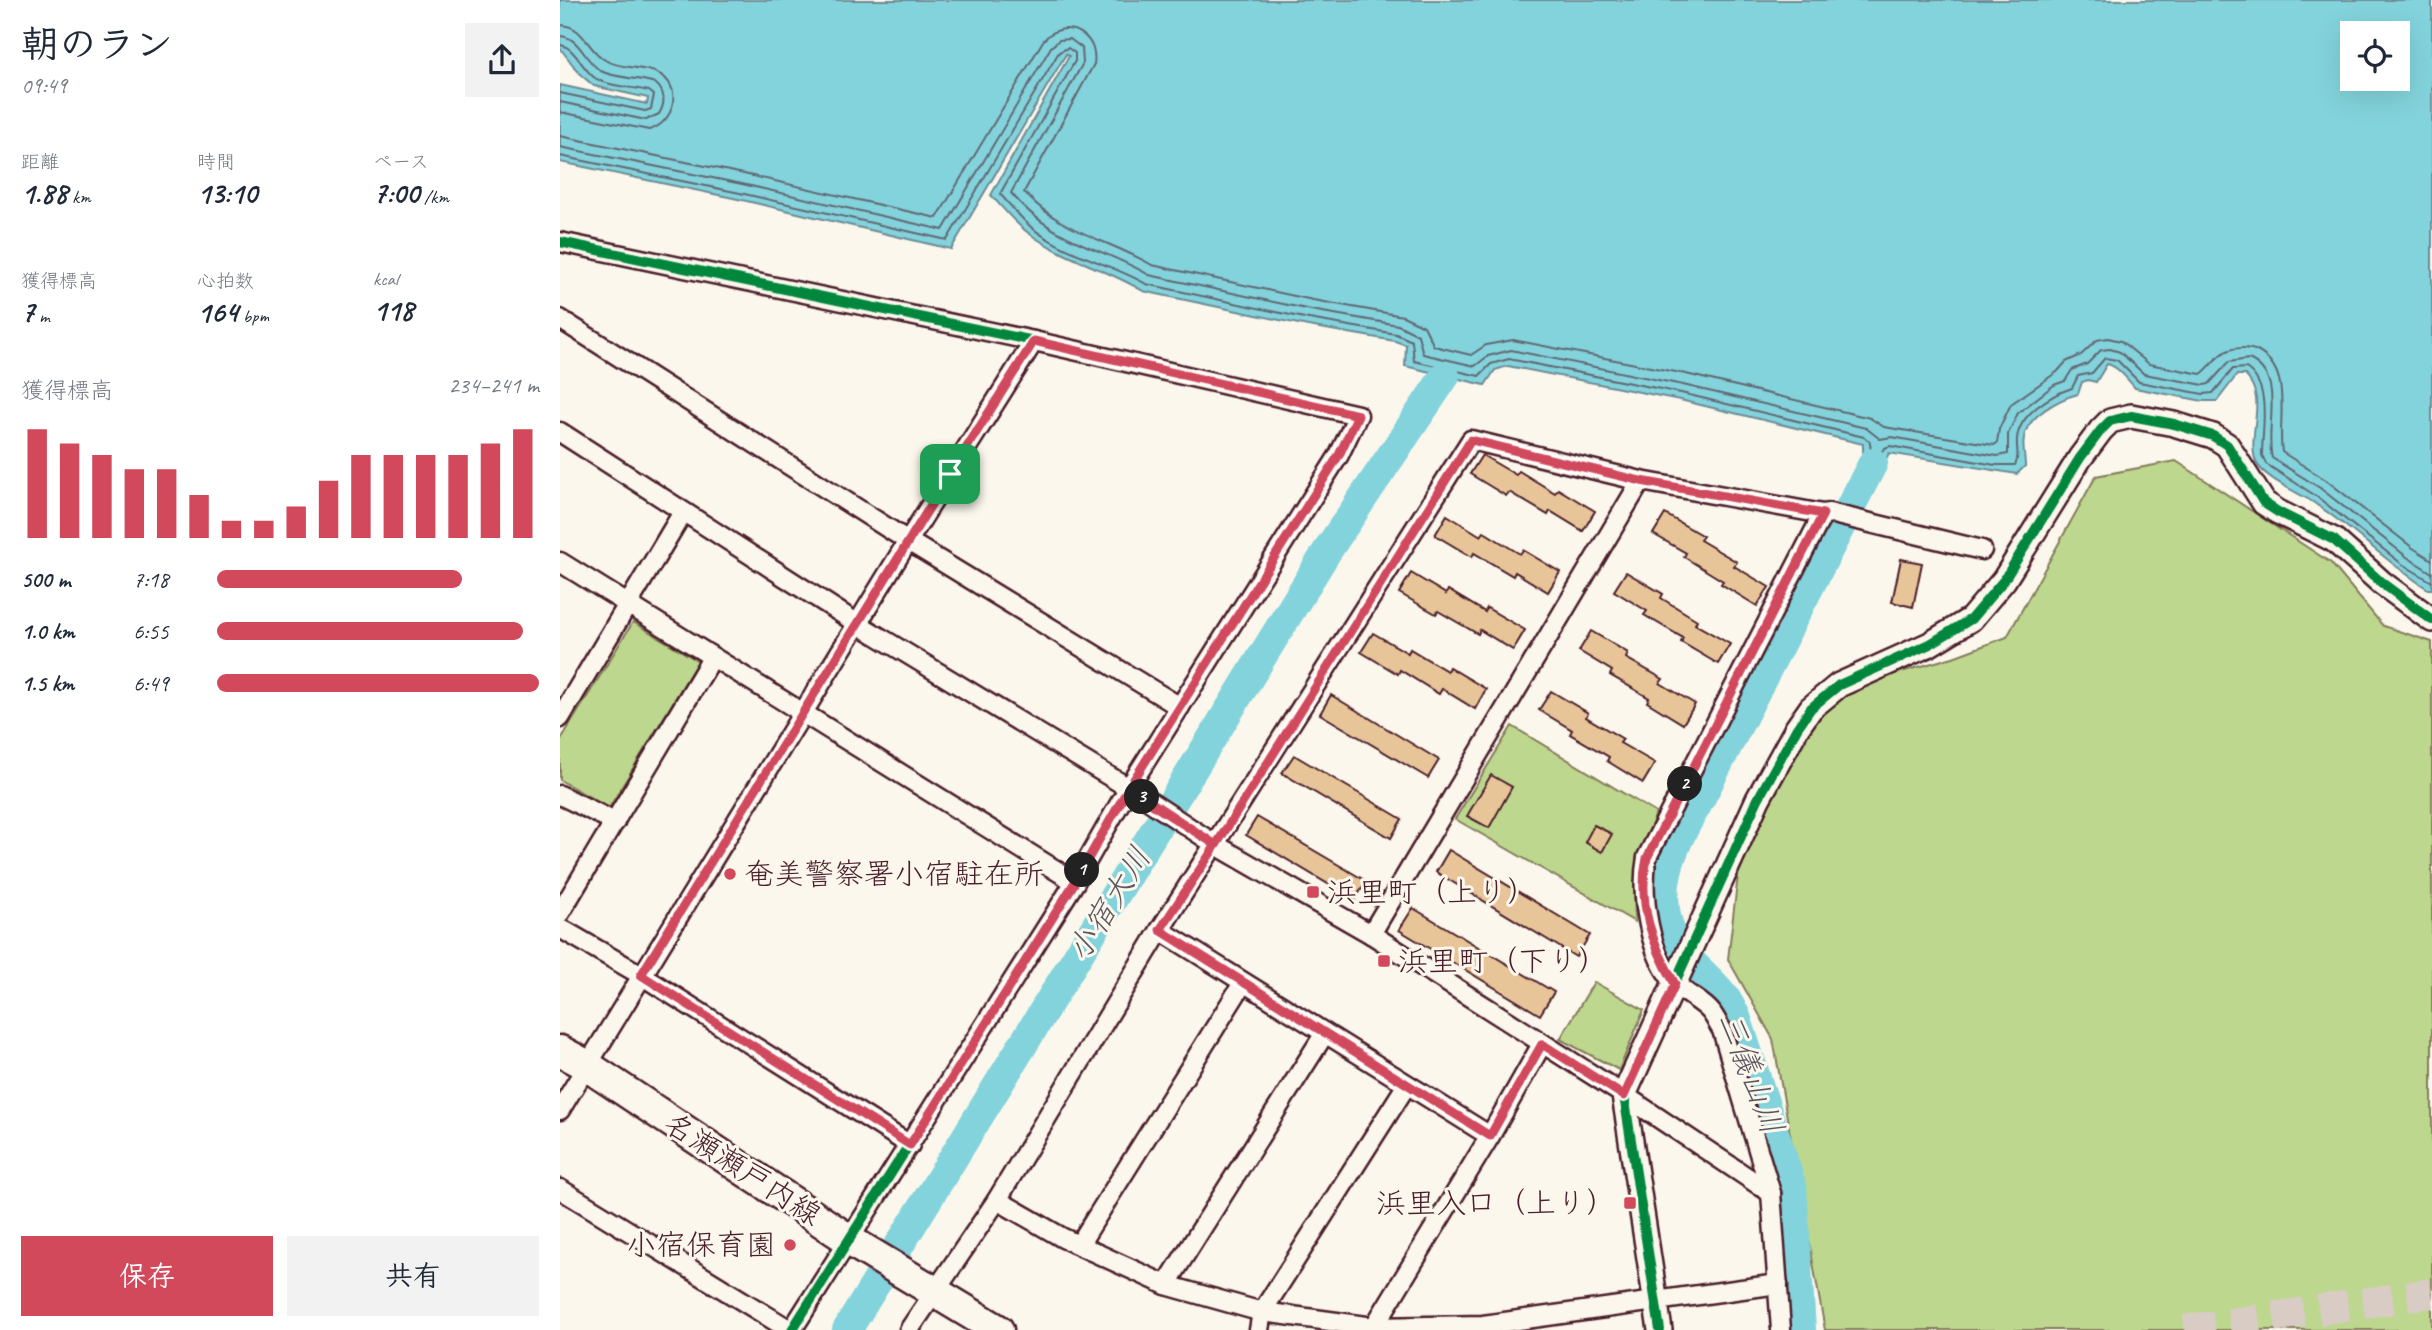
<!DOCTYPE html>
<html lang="ja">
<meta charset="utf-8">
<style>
:root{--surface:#fff;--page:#f2f2f3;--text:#1f2937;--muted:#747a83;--accent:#d1495b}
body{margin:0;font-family:Caveat,"Klee One",sans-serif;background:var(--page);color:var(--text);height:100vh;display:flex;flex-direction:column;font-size:26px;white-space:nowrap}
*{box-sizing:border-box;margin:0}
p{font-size:23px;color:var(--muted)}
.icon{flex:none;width:38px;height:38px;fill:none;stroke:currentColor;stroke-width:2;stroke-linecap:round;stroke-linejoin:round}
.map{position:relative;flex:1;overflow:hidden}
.sheet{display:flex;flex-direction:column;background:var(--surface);width:560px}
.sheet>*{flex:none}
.fabs{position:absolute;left:1780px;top:21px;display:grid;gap:14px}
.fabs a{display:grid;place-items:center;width:70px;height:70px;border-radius:0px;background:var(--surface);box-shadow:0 7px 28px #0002;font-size:35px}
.pin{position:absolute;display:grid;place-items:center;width:60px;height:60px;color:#fff;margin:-30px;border-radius:14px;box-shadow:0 4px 10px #0006}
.km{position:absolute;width:35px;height:35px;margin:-18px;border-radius:50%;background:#222;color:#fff;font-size:19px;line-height:35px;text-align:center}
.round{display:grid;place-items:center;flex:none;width:74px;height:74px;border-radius:0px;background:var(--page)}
.summary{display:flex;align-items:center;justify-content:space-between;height:119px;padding:0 21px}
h1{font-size:38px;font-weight:700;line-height:52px}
.metrics{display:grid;grid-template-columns:repeat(3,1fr);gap:10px;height:119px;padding:7px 21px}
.metrics div{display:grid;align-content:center}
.metrics b{font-size:30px;font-weight:700}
.metrics small{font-size:19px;font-weight:400}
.metrics p{font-size:19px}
.chart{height:196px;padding:14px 21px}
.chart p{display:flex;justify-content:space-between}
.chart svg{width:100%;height:126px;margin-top:7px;stroke:var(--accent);stroke-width:6}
.action{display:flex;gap:14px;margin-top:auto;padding:14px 21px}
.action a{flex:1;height:80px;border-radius:0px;background:var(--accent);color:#fff;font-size:28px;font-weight:700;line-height:80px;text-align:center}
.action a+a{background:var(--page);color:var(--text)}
ul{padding:0 21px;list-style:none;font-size:23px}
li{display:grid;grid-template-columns:112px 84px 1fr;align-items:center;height:52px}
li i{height:18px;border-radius:9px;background:var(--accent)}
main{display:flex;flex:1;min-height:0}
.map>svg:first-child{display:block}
.green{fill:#bdd78e;stroke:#847b5c;stroke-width:2}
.water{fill:#83d3dc;stroke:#6c8b95;stroke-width:2;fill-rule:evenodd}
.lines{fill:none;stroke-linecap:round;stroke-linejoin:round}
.shore{stroke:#616772;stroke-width:2}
.river{stroke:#83d3dc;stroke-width:30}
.building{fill:#e8c599;stroke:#4a1f2b;stroke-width:2}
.primary-tunnel{stroke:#d8ccc5;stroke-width:30;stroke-dasharray:30 15;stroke-linecap:butt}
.minor-casing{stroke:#4a1f2b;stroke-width:23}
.tertiary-casing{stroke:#4a1f2b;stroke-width:28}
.primary-casing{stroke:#4a1f2b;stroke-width:35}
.minor{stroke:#fbf7ec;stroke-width:18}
.tertiary{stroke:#fbf7ec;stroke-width:23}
.primary{stroke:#fbf7ec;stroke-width:30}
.cycleway-casing{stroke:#fbf7ec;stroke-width:15}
.cycleway{stroke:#00873e;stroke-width:10}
.route-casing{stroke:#fff;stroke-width:14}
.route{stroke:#d1495b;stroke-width:9}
.poi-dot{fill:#d1495b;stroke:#fbf7ec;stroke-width:2.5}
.labels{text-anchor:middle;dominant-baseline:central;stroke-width:6;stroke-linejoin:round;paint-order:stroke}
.poi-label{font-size:30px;fill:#4a1f2b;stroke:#fbf7ec;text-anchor:start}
.street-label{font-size:30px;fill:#4a1f2b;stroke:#fbf7ec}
.water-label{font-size:32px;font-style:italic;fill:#5b5560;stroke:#fbf7ec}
</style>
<main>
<section class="sheet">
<div class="summary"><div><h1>朝のラン</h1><p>09:49</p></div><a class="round"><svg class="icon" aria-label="share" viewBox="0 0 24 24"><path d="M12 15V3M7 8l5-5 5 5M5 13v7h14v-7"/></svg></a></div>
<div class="metrics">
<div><p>距離</p><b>1.88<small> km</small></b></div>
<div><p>時間</p><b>13:10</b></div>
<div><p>ペース</p><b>7:00<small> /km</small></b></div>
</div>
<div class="metrics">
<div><p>獲得標高</p><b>7<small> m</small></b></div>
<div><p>心拍数</p><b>164<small> bpm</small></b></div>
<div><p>kcal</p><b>118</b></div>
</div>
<div class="chart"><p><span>獲得標高</span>234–241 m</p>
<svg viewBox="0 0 160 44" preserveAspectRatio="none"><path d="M5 44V6M15 44V11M25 44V15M35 44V20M45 44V20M55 44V29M65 44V38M75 44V38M85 44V33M95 44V24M105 44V15M115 44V15M125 44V15M135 44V15M145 44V11M155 44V6"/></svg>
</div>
<ul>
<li><b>500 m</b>7:18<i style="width:76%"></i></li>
<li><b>1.0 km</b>6:55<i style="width:95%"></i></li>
<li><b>1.5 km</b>6:49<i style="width:100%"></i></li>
</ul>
<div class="action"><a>保存</a><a>共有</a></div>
</section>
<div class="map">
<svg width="1872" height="1330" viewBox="0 0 1872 1330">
<rect width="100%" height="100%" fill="#fbf7ec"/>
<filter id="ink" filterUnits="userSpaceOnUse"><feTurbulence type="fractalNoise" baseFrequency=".0143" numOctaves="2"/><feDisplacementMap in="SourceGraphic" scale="14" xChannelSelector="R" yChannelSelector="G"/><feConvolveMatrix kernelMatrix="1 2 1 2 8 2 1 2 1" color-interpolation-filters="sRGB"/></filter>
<g filter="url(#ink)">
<g class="green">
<polygon points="1616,461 1771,563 1823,626 1872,642 1872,1330 1265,1330 1213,1039 1168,959 1183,833 1268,693 1393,657 1447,637 1536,476"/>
<polygon points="73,622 138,661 49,808 0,780 0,741"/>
<polygon points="952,726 1096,813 1077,864 1074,887 1075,922 895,819"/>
<polygon points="1034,982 1084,1010 1059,1070 1000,1039"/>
</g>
<path class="water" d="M0,0H1872V589H1868C1826,562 1790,525 1748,499C1734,491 1702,476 1696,462C1686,436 1709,398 1685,375H1677L1657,401H1643L1575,388C1567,379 1559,367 1547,364L1536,382L1528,380L1522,382L1518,394C1499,399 1467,416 1464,438C1462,446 1465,457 1465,466L1457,474L1329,453L1323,465L1303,459V444L1120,400L948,366L935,370L925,385L845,366L846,345L835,341L748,326L583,291C547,269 504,259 470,234C455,224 443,208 431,195L509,56L506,54L391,249L178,199L0,162V85L87,104L88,98L34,86L20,74L0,48ZM1792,33H1838V79H1792Z"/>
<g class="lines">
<g class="shore">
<path d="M0,25C25,26 26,49 45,60C60,69 81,66 97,73C124,85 115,123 89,130L0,112"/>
<path d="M0,36C20,37 24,61 41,71C56,79 78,77 95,83C105,91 106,103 99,114L86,120L0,102"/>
<path d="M0,45C14,46 23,70 35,78C50,87 73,87 89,91L94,95L91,109L85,111L0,93"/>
<path d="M0,136L184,174L377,218L483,41C503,16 539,33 534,64L464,192C500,232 547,239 592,265L753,300L843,316L864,326L874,346L911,355L926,345L953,340L1126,374L1310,418L1324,427L1434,445L1437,443L1439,429L1451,404L1497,372L1506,362L1521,355L1537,340L1548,338L1561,341L1589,364L1641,374C1650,368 1655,357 1665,352C1674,347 1688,347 1697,351C1734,370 1717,420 1722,452L1766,480L1853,548L1872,560"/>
<path d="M0,147L182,184L383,230L491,47L499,40L510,39L522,48L523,63L451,193C492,242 537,245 589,275L751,310L838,325L858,335L863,354L915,366L928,356L951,350L1123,385L1306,428L1320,439L1332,437L1437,456L1448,454V434L1458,413L1494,385L1505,381L1512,370L1527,364L1541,350L1550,349L1560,352L1584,374L1644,385L1649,384L1669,362L1689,359C1727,377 1704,427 1712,458L1760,488L1847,557L1872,573"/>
<path d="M0,156L180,193L387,240L499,52L508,48L515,53V61L440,194C450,205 460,217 471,227C503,254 550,263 586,284L749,319L836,334L852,341L854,361L919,376L931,364L949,359L1121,393L1304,437L1310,442L1311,454L1317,456L1325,448L1330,446L1435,465H1455C1460,457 1456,448 1457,439C1459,414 1491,395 1512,388L1518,376L1532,373L1545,358L1557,360L1579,382L1643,394L1653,393L1673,369L1686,368C1712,385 1702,428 1702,455L1706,464L1756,496L1842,564L1872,582"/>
</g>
<g class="river">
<polyline points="287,1330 769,548 885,376"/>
<path d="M1241,1330L1232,1187L1175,1014C1171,1008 1168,1001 1164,996C1149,976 1125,961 1114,939C1091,893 1112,846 1136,807L1313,463"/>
</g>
</g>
<g class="building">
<polygon points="922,455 956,475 959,471 995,493 998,489 1035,511 1023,531 990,511 988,515 949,492 946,496 910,474"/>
<polygon points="1105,514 1143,536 1140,540 1177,562 1174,566 1209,587 1197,606 1161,584 1163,581 1124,557 1126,553 1093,534"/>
<polygon points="887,515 921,536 924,532 960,554 963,550 1000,572 988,592 955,572 953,576 914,553 912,557 875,535"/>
<polygon points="1341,559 1362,563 1353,607 1332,602"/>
<polygon points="1066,572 1103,594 1101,598 1137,620 1135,624 1170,644 1158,664 1121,642 1123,638 1084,615 1087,611 1054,591"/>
<polygon points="851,573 886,594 888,590 925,612 927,608 965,630 953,650 920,630 918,634 878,611 876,614 839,593"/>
<polygon points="1031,631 1068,653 1066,658 1103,679 1100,683 1135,704 1123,724 1087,702 1089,698 1050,675 1052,671 1019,651"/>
<polygon points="813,633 848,653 850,649 887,671 889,667 926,689 915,709 882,689 879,694 840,670 838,674 801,652"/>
<polygon points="991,691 1028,713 1026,717 1063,739 1060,743 1095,763 1083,783 1047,761 1049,757 1010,734 1012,730 979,710"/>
<polygon points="771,695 879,760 868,778 760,714"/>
<polygon points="734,755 842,819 831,838 722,773"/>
<polygon points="931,775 952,787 929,828 907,816"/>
<polygon points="697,817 806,881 795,900 686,835"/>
<polygon points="1034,825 1052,834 1042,852 1025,842"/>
<polygon points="889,850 1030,935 1016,957 876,872"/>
<polygon points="853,908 994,992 980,1015 839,930"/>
</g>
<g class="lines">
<polyline class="primary-tunnel" points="1625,1330 1872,1293"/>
<g class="minor-casing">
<g id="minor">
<polyline points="0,242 474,341 798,415 779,455 568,789 515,882 232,1330"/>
<polyline points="0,319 348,541 620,707"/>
<polyline points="0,432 298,624 577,793 656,845 811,934 1064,1095 1211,1193"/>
<polyline points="0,562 515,882"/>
<polyline points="0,718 123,512"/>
<polyline points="0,795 55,822"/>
<polyline points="0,913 152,658"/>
<polyline points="0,928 81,975 350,1145"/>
<polyline points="600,930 930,1136"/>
<polyline points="811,934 1081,481"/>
<polyline points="0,1110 348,541 474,341"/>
<polyline points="0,1189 230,1330"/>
<polyline points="437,1200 503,1238 606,1285 702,1312 814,1327 923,1325 1218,1284"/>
<polyline points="519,1245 683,983"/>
<polyline points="606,1285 765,1033"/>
<polyline points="814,1327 930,1136 982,1044"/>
<polyline points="349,1330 437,1200 600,930 911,440 1081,481 1263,514 1269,513 1422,550"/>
<polyline points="699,1330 702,1312 846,1086"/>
<path d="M1221,1330L1211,1193L1162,1030C1158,1024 1155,1017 1151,1012C1142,1001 1127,995 1117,985C1089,958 1080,894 1087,857L1263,514"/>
</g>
</g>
<g class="tertiary-casing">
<polyline id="tertiary" points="1100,1330 1064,1095 1198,799 1237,728 1251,708 1279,685 1370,644 1411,619 1444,580 1520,458 1541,430 1550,421 1571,416 1614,424 1653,436 1667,445 1704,503 1718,512 1774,540 1822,583 1872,620"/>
</g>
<g class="primary-casing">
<polyline id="primary" points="0,1051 26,1065 297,1245 438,1330"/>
</g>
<use href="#minor" class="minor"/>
<use href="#tertiary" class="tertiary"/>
<use href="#primary" class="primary"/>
<g class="cycleway-casing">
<g id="cycleway">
<polyline points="0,242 474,341 798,415 779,455 568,789 515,882 232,1330"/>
<polyline points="1100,1330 1064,1095 1198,799 1237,728 1251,708 1279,685 1370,644 1411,619 1444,580 1520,458 1541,430 1550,421 1571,416 1614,424 1653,436 1667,445 1704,503 1718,512 1774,540 1822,583 1872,620"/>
</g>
</g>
<use href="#cycleway" class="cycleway"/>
</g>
</g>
<g class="lines" filter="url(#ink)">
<g class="route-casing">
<path id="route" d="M390,474L81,975L350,1145L515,882L568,789L656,845L600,930L930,1136L982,1044L1064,1096L1115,984C1092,944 1077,903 1087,858L1263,514L1081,481L911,440L656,845L577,793L568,789L779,455L798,415L474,341L390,474"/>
</g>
<use href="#route" class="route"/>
</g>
<g class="poi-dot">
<circle cx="170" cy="874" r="7"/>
<rect x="746" y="885" width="14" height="14" rx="3.5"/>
<rect x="817" y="954" width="14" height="14" rx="3.5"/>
<rect x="1063" y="1196" width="14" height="14" rx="3.5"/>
<circle cx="230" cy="1245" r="7"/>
</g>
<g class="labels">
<g class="poi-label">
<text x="184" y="874">奄美警察署小宿駐在所</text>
<text x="767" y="892">浜里町（上り）</text>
<text x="838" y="961">浜里町（下り）</text>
<text x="1056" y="1203" text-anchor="end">浜里入口（上り）</text>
<text x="216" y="1245" text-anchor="end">小宿保育園</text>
</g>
<g class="street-label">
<text transform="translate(183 1169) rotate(33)">名瀬瀬戸内線</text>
</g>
<g class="water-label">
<text transform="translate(549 904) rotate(-58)">小宿大川</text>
<text transform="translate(1191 1073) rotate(69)">三儀山川</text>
</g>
</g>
</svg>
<div class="fabs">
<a><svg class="icon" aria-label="locate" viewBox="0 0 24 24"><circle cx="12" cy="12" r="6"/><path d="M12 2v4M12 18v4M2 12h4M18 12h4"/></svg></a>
</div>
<div class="pin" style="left:390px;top:474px;background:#1e9e55"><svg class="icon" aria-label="arrive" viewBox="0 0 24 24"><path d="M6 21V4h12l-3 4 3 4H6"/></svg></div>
<b class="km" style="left:522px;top:870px">1</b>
<b class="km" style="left:1125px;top:784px">2</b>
<b class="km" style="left:582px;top:797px">3</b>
</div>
</main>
